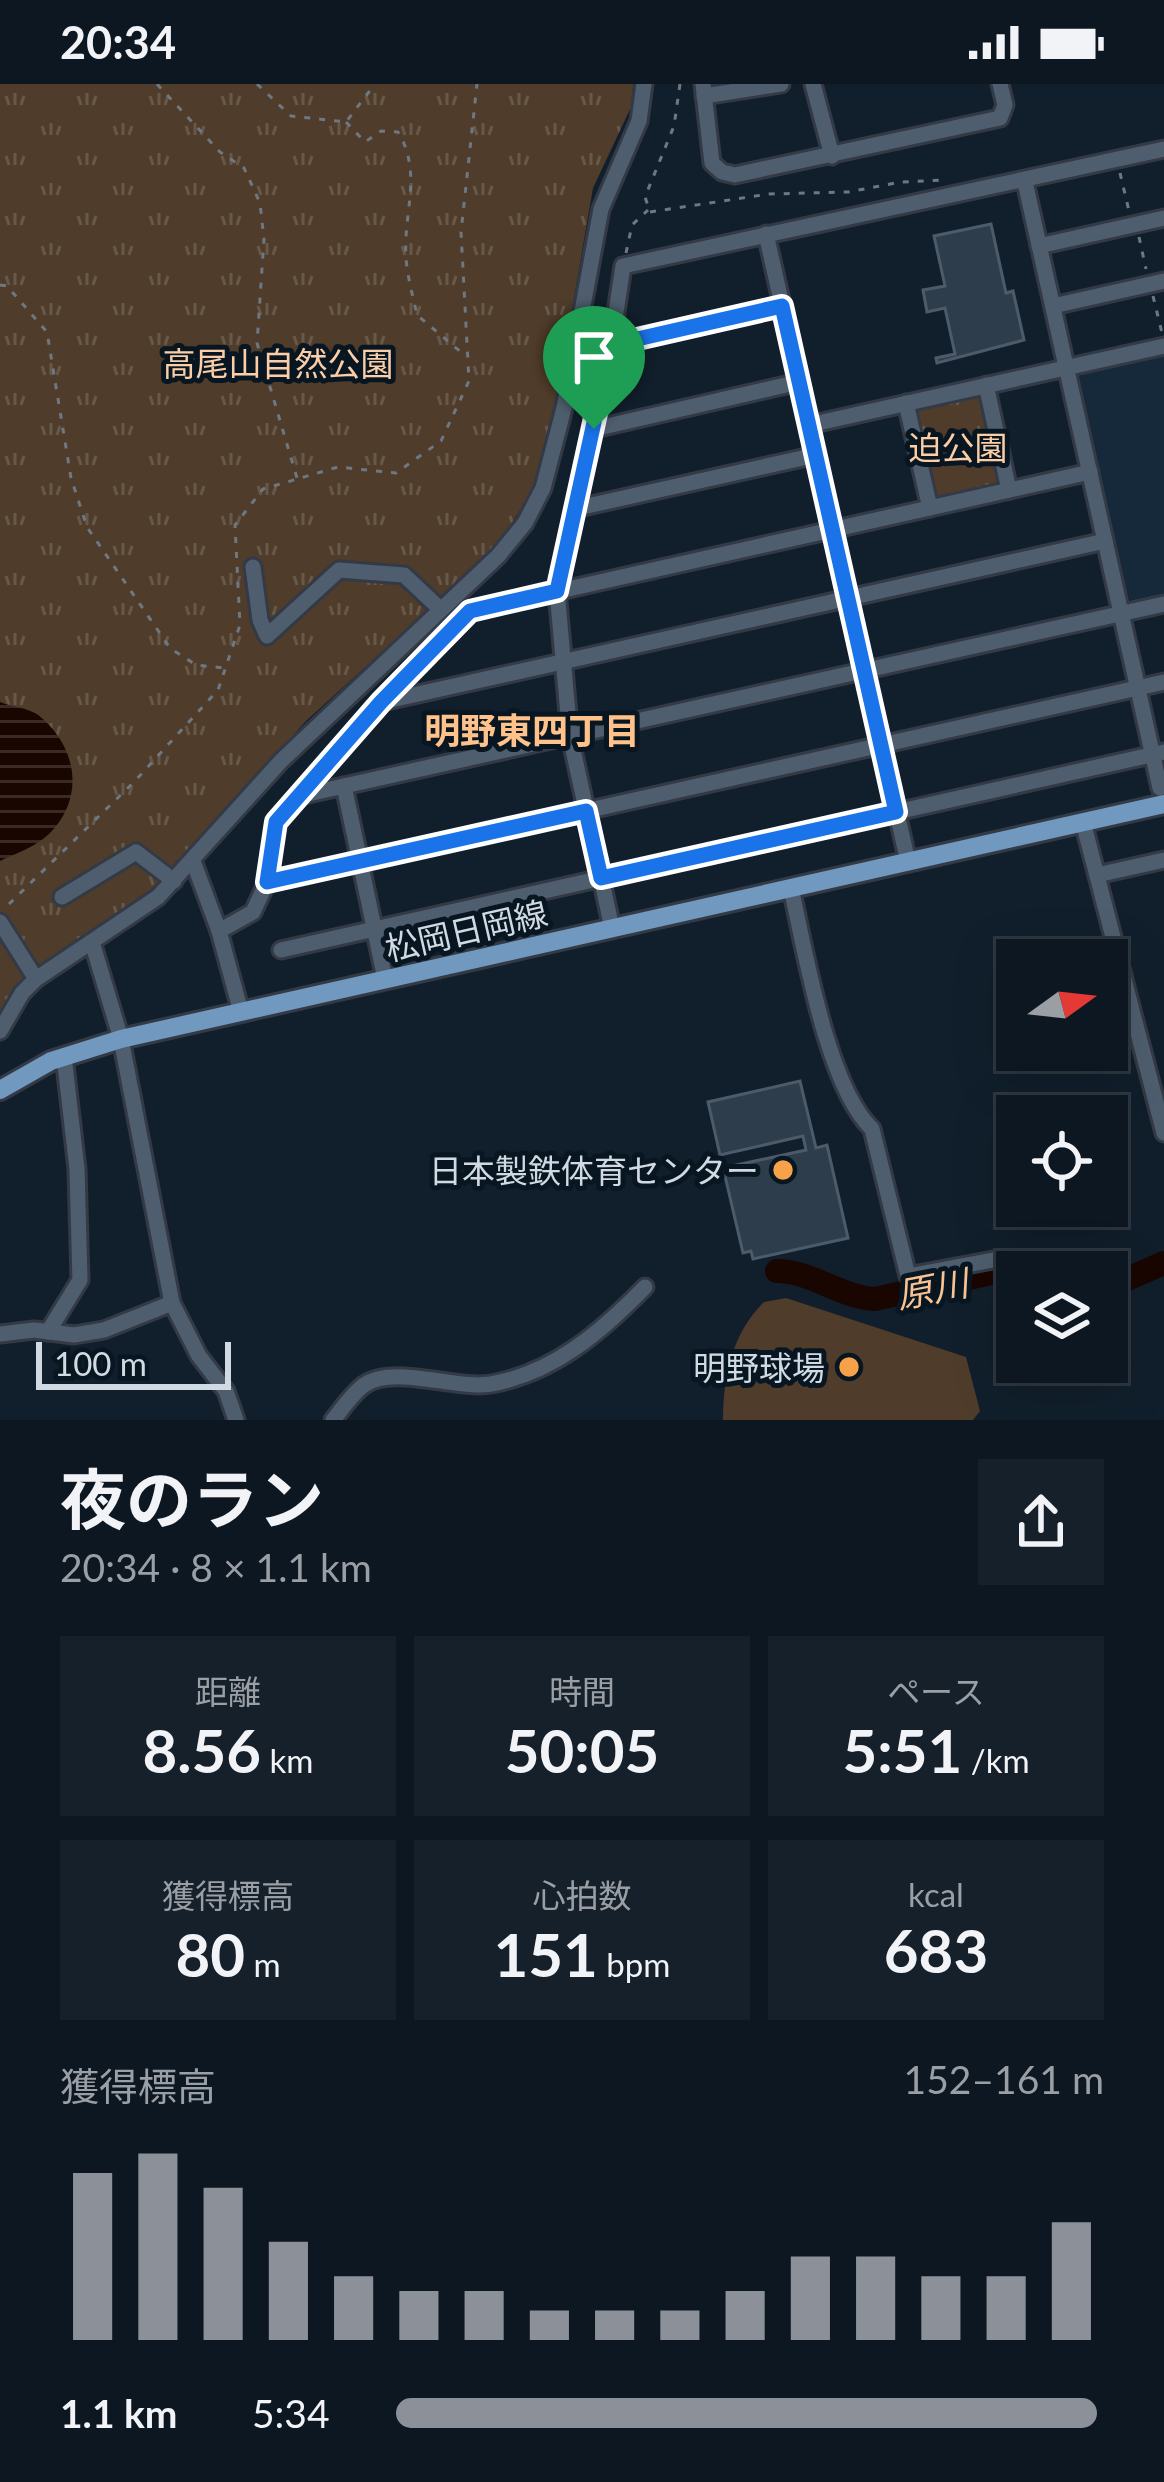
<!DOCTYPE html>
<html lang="ja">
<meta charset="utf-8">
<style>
:root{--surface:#0d1721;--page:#16202a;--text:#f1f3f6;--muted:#9a9fa5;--line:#2d363f;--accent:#8c9099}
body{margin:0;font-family:Lato,"Noto Sans JP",sans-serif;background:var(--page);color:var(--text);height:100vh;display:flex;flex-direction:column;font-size:45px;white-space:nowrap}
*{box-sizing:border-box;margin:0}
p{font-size:39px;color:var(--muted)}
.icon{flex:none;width:66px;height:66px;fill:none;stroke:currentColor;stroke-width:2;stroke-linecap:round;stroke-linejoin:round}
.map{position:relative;height:1336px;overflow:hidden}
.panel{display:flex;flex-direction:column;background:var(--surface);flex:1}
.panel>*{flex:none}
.needle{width:78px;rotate:75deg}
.fabs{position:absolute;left:996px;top:855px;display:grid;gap:24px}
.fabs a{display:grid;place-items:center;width:132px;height:132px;border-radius:0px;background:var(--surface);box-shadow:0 12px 48px #0002,0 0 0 3px var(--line);font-size:60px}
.scale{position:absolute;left:36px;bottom:30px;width:195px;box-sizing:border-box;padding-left:12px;border:6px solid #d1dae3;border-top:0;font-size:33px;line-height:42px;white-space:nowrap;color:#d1dae3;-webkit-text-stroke:9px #081622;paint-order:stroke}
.pin{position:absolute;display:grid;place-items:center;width:102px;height:102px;color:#fff;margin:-123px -51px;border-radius:50% 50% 50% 0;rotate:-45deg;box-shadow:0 0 12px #0007}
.pin .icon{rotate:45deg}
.round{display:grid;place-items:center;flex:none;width:126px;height:126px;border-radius:0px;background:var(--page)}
.headline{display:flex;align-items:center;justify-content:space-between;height:204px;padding:0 60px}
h1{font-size:66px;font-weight:700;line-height:90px}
.metrics{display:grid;grid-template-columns:repeat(3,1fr);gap:18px;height:204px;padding:12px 60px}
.metrics div{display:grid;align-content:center;border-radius:0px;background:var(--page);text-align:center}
.metrics b{font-size:60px;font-weight:700}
.metrics small{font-size:33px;font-weight:400}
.metrics p{font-size:33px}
.chart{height:336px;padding:24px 60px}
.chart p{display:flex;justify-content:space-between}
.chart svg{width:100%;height:216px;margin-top:12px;stroke:var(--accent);stroke-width:6}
ul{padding:0 60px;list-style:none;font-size:39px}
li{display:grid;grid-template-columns:192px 144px 1fr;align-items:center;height:90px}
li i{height:30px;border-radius:15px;background:var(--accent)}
.status{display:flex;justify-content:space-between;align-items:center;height:84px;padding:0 60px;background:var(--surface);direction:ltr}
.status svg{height:33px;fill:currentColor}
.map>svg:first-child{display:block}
.built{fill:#16293a}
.park{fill:url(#park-tufts)}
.pitch{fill:#4f3c2a}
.water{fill:url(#water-rules)}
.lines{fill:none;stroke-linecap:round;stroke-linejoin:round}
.river{stroke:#1a0600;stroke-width:24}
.building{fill:#2e3d4b;stroke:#4c5b6a;stroke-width:3}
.minor-casing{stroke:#333a46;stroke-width:21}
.major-casing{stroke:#333a46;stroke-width:24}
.path{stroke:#6d7883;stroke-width:3;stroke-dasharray:6 9;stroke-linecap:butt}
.minor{stroke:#4f5e6e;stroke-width:15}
.major{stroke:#7199c0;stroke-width:18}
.route-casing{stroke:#fff;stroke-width:24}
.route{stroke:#1a73e8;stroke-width:15}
.poi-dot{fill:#f7a149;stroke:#081622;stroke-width:4.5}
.labels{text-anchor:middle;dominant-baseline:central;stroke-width:10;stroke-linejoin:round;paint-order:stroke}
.park-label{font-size:33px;fill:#fbcea7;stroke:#081622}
.street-label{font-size:33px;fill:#d1dae3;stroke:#081622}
.poi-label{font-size:33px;fill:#d1dae3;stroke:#081622;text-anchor:end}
.neighbourhood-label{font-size:36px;font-weight:bold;fill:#ffc28a;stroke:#081622}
.water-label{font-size:36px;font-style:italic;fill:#fac391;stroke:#081622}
</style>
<div class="status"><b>20:34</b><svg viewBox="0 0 49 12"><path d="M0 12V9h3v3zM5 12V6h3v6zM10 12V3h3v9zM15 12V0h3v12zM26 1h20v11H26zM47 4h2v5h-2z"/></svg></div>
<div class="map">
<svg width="1164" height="1336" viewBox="0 0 1164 1336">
<defs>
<pattern id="park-tufts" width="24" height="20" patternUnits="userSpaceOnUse" patternTransform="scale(3)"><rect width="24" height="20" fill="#4f3c2a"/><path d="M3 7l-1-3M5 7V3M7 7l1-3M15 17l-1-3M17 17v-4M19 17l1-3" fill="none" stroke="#675849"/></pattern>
<pattern id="water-rules" width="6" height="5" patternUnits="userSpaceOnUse" patternTransform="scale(3)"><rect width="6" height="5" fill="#1a0600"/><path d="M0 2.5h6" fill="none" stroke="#3a2a25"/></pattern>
</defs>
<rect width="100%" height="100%" fill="#111f2c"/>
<polygon class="built" points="1164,267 1164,511 1133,518 1125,511 1075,291"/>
<g class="park">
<polygon points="0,0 633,0 632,21 593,104 555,324 534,404 496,464 306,637 162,798 41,882 0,933"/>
<polygon points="977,310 984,315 1003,397 1000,403 939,417 933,414 913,330 917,324"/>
</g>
<path class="pitch" d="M786,1214L966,1273L980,1327L973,1336H723C723,1293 732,1249 764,1218Z"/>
<path class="water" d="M0,618C14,624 31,623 43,635C77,666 85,714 49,750C37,762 15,770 0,777Z"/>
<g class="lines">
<g class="river">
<path d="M777,1187C811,1187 840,1213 875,1215L1009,1185L1017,1188"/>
<polyline points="1107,1204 1164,1179"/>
</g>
</g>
<g class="building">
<polygon points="991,140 1006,209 1013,207 1024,256 937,279 936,274 955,270 945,224 927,228 923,206 945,202 934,152"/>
<polygon points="800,997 816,1064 827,1061 848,1154 753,1175 751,1167 743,1169 725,1092 734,1090 732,1082 806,1066 803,1052 720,1071 708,1018"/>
</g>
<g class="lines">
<g class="minor-casing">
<g id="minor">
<polyline points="703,0 712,79 722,88 735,91 1000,34 1005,21 1000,0"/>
<polyline points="813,0 832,72"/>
<polyline points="704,12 781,0"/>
<polyline points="1025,98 1160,704"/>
<polyline points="766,150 908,778"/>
<polyline points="1039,162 1164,134"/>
<polyline points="1053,222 1164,197"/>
<polyline points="611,261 782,222"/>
<polyline points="986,301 1009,406"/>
<polyline points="906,319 930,424"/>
<polyline points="809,341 1164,262"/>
<polyline points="594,345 799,298"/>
<polyline points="578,424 816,371"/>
<polyline points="253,483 260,536 267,552 339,486 404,491 439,524"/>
<polyline points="382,618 1105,457"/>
<polyline points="344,702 385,895"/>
<polyline points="299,712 1164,520"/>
<polyline points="1083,738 1164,1049"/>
<polyline points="193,777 219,847 241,928"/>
<polyline points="1097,791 1164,776"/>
<polyline points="267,798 1164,598"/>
<path d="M791,804C805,866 827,1002 872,1045L908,1192L993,1176"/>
<polyline points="62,813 136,768 174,797"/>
<polyline points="0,838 36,895"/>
<polyline points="612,844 570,652 557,507 611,261 623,182 1164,65"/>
<polyline points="219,847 253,828 267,798 276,738 381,618 470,527 1090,388"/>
<polyline points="92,858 121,955 172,1219 199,1272 226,1307 236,1336"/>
<polyline points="281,866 1164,668"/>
<polyline points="0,947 22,909 36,895 158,813 281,677 498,472 525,439 543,404 564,324 601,125 639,37 644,0"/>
<polyline points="48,1248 80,1196 77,1085 64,972"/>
<polyline points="0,1250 34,1246 74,1251 104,1246 172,1219"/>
<path d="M333,1336C342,1325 352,1310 364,1301C393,1280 456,1306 491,1300C554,1289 602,1247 645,1203"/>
</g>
</g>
<g class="major-casing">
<polyline id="major" points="0,1006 51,977 121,955 1164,720"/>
</g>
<g class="path">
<polyline points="157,0 220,68 244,84 260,119 264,155 257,259 297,394"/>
<polyline points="257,0 291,32 346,38 375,0"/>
<polyline points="680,0 674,42 645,113 650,128 769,110 848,108 901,98 947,96"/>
<path d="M346,38L365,58L381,47L398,48C423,89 403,129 406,173C407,192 413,212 417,231L462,269"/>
<polyline points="1120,89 1129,127"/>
<polyline points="1139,153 1146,185"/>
<polyline points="626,169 632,141 648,126"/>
<polyline points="0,201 7,202 47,248 71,394 87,443 170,564 196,581 224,584"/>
<polyline points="1153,212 1162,249"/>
<polyline points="9,820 135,697 218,606 240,541 235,441 263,405 338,383 396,389 441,357 469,297 461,148 477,0"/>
</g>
<use href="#minor" class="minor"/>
<use href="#major" class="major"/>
</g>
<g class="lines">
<g class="route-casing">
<polygon id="route" points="782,222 896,728 601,794 586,727 267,798 276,738 381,618 470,527 557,507 611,261"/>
</g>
<use href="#route" class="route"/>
</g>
<g class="poi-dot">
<circle cx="783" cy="1086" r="12"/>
<circle cx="849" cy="1283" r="12"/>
</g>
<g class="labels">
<g class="park-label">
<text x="278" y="279">高尾山自然公園</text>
<text x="958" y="363">迫公園</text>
</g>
<g class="street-label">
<text transform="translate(466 846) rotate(-13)">松岡日岡線</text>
</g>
<g class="poi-label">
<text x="759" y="1086">日本製鉄体育センター</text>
<text x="825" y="1283">明野球場</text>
</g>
<g class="neighbourhood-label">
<text x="532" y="646">明野東四丁目</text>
</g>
<g class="water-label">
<text transform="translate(932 1204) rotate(-11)">原川</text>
</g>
</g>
</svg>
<div class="fabs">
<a><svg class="needle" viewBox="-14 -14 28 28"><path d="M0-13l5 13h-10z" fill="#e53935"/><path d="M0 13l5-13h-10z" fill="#9a9fa5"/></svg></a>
<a><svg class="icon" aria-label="locate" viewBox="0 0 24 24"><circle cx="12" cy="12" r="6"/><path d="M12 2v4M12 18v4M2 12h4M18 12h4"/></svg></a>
<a><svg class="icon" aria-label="layers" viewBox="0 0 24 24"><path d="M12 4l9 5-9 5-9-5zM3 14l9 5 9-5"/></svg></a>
</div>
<div class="scale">100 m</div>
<div class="pin" style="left:594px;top:345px;background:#1e9e55"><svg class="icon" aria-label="arrive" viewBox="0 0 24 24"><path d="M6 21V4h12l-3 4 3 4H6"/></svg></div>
</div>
<section class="panel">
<div class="headline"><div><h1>夜のラン</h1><p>20:34 · 8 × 1.1 km</p></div><a class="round"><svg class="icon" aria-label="share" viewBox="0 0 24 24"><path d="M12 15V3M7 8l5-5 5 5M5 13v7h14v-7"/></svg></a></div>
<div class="metrics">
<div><p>距離</p><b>8.56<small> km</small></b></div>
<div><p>時間</p><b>50:05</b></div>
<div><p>ペース</p><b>5:51<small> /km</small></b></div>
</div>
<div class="metrics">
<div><p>獲得標高</p><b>80<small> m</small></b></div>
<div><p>心拍数</p><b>151<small> bpm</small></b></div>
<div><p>kcal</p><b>683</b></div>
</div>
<div class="chart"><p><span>獲得標高</span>152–161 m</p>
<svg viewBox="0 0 160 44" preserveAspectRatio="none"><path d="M5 44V10M15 44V6M25 44V13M35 44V24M45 44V31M55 44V34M65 44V34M75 44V38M85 44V38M95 44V38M105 44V34M115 44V27M125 44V27M135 44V31M145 44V31M155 44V20"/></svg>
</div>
<ul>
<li><b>1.1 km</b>5:34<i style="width:99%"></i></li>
</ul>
</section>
